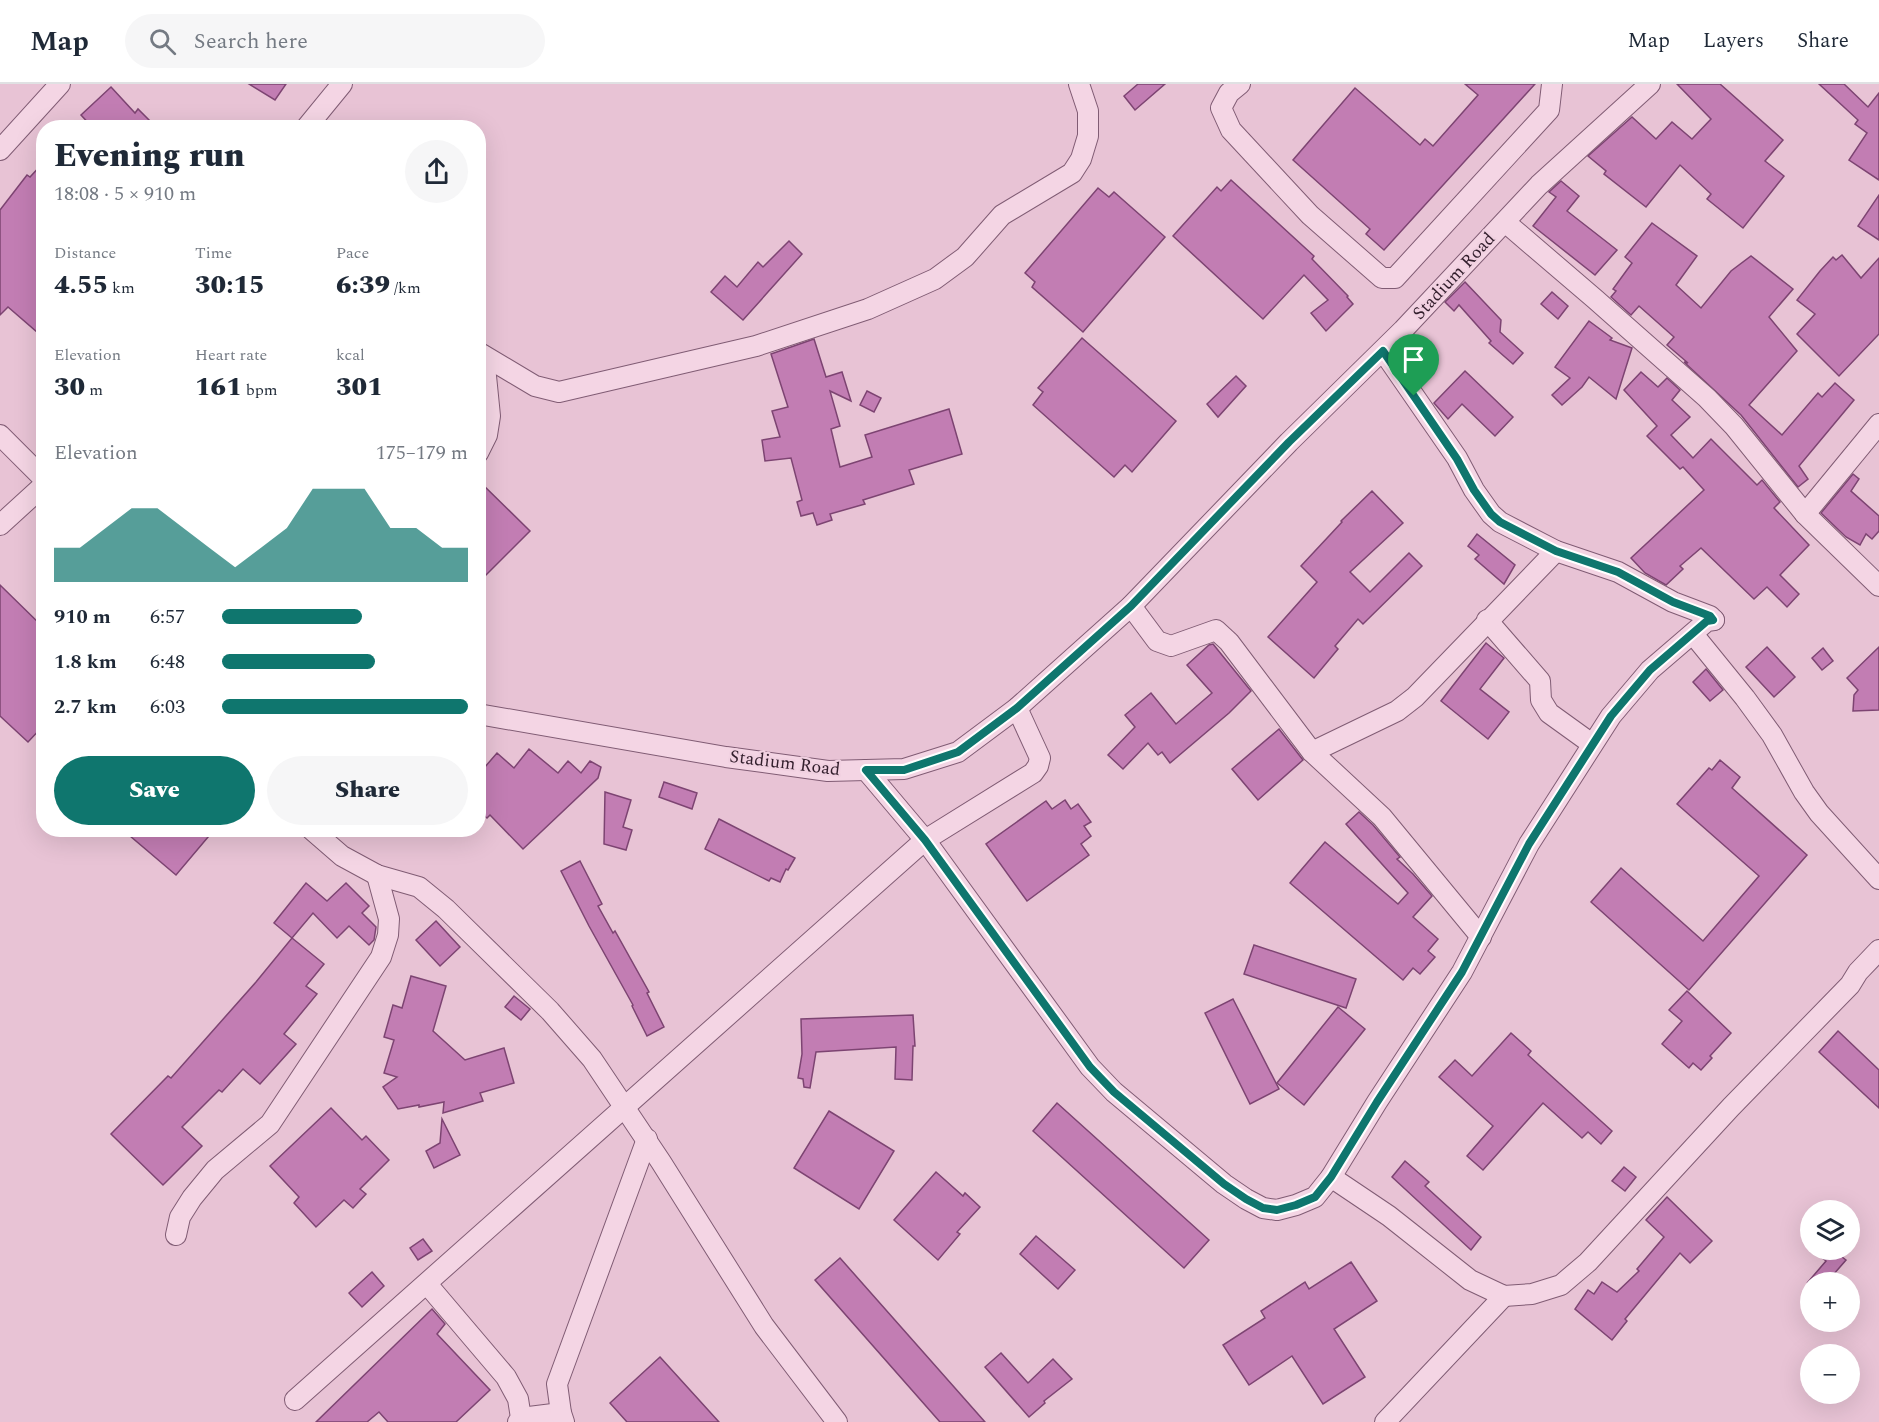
<!DOCTYPE html>
<meta charset="utf-8">
<style>
:root{--surface:#fff;--page:#f6f6f7;--text:#1f2937;--muted:#747a83;--line:#e0e1e3;--accent:#0f766e}
body{margin:0;font-family:Spectral,serif;background:var(--page);color:var(--text);height:100vh;display:flex;flex-direction:column;font-size:22px;white-space:nowrap}
*{box-sizing:border-box;margin:0}
p{font-size:20px;color:var(--muted)}
.icon{flex:none;width:33px;height:33px;fill:none;stroke:currentColor;stroke-width:2;stroke-linecap:round;stroke-linejoin:round}
.map{position:relative;flex:1;overflow:hidden}
.details{position:absolute;left:36px;top:36px;width:450px;height:717px;display:flex;flex-direction:column;background:var(--surface);border-radius:24px;box-shadow:0 6px 24px #0002}
.details>*{flex:none}
.fabs{position:absolute;left:1800px;top:1116px;display:grid;gap:12px}
.fabs a{display:grid;place-items:center;width:60px;height:60px;border-radius:50%;background:var(--surface);box-shadow:0 6px 24px #0002;font-size:30px}
.pin{position:absolute;display:grid;place-items:center;width:51px;height:51px;color:#fff;margin:-62px -26px;border-radius:50% 50% 50% 0;rotate:-45deg;box-shadow:0 0 6px #0007}
.pin .icon{rotate:45deg}
.round{display:grid;place-items:center;flex:none;width:63px;height:63px;border-radius:32px;background:var(--page)}
.overview{display:flex;align-items:center;justify-content:space-between;height:102px;padding:0 18px}
h1{font-size:33px;font-weight:800;line-height:45px}
.metrics{display:grid;grid-template-columns:repeat(3,1fr);gap:9px;height:102px;padding:6px 18px}
.metrics div{display:grid;align-content:center}
.metrics b{font-size:26px;font-weight:800}
.metrics small{font-size:16px;font-weight:400}
.metrics p{font-size:16px}
.chart{height:168px;padding:12px 18px}
.chart p{display:flex;justify-content:space-between}
.chart svg{width:100%;height:108px;margin-top:6px;fill:var(--accent);opacity:.7}
.primary-button{display:flex;gap:12px;margin-top:auto;padding:12px 18px}
.primary-button a{flex:1;height:69px;border-radius:36px;background:var(--accent);color:#fff;font-size:24px;font-weight:800;line-height:69px;text-align:center}
.primary-button a+a{background:var(--page);color:var(--text)}
ul{padding:0 18px;list-style:none;font-size:20px}
li{display:grid;grid-template-columns:96px 72px 1fr;align-items:center;height:45px}
li i{height:15px;border-radius:8px;background:var(--accent)}
header{display:flex;align-items:center;gap:36px;box-sizing:border-box;height:84px;padding:0 30px;background:var(--surface);border-bottom:2px solid var(--line)}
header strong{font-size:28px}
nav{display:flex;gap:33px;margin-inline-start:auto;font-size:21px}
.search{width:420px;height:54px;background:var(--page);display:flex;align-items:center;gap:15px;box-sizing:border-box;padding:0 21px;border-radius:33px;color:var(--muted);font-size:22px}
.map>svg:first-child{display:block}
.building{fill:#c27db3;stroke:#7d4472;stroke-width:1.5}
.lines{fill:none;stroke-linecap:round;stroke-linejoin:round}
.minor-casing{stroke:#805c74;stroke-width:22}
.minor{stroke:#f4d5e4;stroke-width:20}
.route-casing{stroke:#fff;stroke-width:12}
.route{stroke:#0f766e;stroke-width:8}
.labels{text-anchor:middle;dominant-baseline:central;stroke-width:4.5;stroke-linejoin:round;paint-order:stroke}
.street-label{font-size:18px;fill:#321e2c;stroke:#f1d1e1}
</style>
<header>
<strong>Map</strong>
<div class="search"><svg class="icon" aria-label="search" viewBox="0 0 24 24"><circle cx="10" cy="10" r="6"/><path d="M15 15l6 6"/></svg>Search here</div>
<nav><a>Map</a><a>Layers</a><a>Share</a></nav>
</header>
<div class="map">
<svg width="1879" height="1338" viewBox="0 0 1879 1338">
<rect width="100%" height="100%" fill="#e8c3d5"/>
<g class="building">
<polygon points="249,0 286,0 275,16"/>
<polygon points="1138,0 1165,0 1135,26 1124,12"/>
<polygon points="1465,0 1535,0 1384,166 1366,150 1370,145 1293,76 1355,4 1420,61 1425,55 1433,62 1478,11"/>
<polygon points="1677,0 1720,0 1783,56 1765,77 1784,92 1743,144 1707,115 1711,110 1680,81 1646,123 1604,90 1606,87 1588,72 1632,33 1656,55 1672,38 1692,55 1711,35"/>
<polygon points="1819,0 1844,0 1868,23 1879,9 1879,96 1849,76 1867,49 1855,40 1858,36"/>
<polygon points="111,3 135,29 138,25 157,44 93,44 81,31"/>
<polygon points="44,78 44,254 8,223 0,231 0,126 27,91 30,93"/>
<polygon points="1231,96 1314,172 1312,175 1348,212 1347,213 1353,220 1326,247 1311,229 1328,216 1304,191 1263,235 1173,152 1217,103 1221,107"/>
<polygon points="1561,97 1579,112 1567,127 1617,166 1595,191 1533,142 1556,113 1549,108"/>
<polygon points="1098,104 1109,113 1114,108 1165,153 1083,248 1032,203 1035,198 1025,189"/>
<polygon points="1879,111 1879,156 1858,142"/>
<polygon points="1652,139 1697,172 1676,201 1701,224 1731,187 1751,172 1793,205 1769,233 1797,267 1749,321 1782,351 1818,309 1822,313 1835,299 1854,316 1799,382 1808,395 1798,403 1741,331 1684,278 1688,279 1667,261 1674,253 1639,222 1631,231 1611,213 1616,207 1613,205 1632,179 1625,173"/>
<polygon points="789,157 802,170 743,236 711,208 725,192 737,203 758,178 763,183"/>
<polygon points="1842,171 1861,194 1879,174 1879,250 1839,292 1797,250 1815,230 1797,216 1820,187 1833,173 1836,176"/>
<polygon points="1465,198 1501,236 1500,248 1523,269 1513,280 1489,259 1491,257 1459,221 1454,227 1445,218"/>
<polygon points="1552,208 1568,222 1558,235 1541,220"/>
<polygon points="1589,237 1612,254 1610,256 1632,264 1616,315 1589,293 1582,303 1562,321 1552,311 1570,294 1555,283"/>
<polygon points="1082,254 1176,337 1132,388 1125,381 1114,393 1033,321 1043,308 1038,304"/>
<polygon points="814,255 826,293 842,288 851,317 830,307 840,342 831,345 840,383 872,373 865,351 949,325 962,370 909,386 914,400 863,416 865,420 830,430 832,436 817,441 813,429 801,432 797,418 802,416 791,374 765,377 762,356 780,353 772,327 788,323 771,270"/>
<polygon points="1465,287 1513,333 1495,352 1462,320 1448,335 1434,319"/>
<polygon points="1641,288 1658,303 1667,294 1680,306 1672,316 1690,333 1671,351 1693,374 1711,355 1757,401 1762,396 1780,418 1774,424 1809,461 1780,491 1799,510 1787,523 1767,503 1754,515 1701,464 1680,482 1683,485 1666,501 1645,489 1631,474 1704,406 1683,383 1680,385 1647,352 1657,342 1624,306"/>
<polygon points="1236,292 1246,302 1218,333 1207,320"/>
<polygon points="867,307 881,314 874,328 860,321"/>
<polygon points="1853,390 1859,395 1851,407 1879,432 1879,447 1872,455 1866,450 1860,461 1846,453 1821,429"/>
<polygon points="478,396 530,447 478,499"/>
<polygon points="1372,407 1403,439 1350,488 1370,508 1409,469 1422,482 1363,540 1358,535 1335,562 1338,565 1314,594 1268,553 1317,498 1301,482 1342,438 1341,437"/>
<polygon points="1477,450 1515,481 1504,500 1475,475 1479,471 1468,462"/>
<polygon points="0,501 44,544 44,641 28,658 0,632"/>
<polygon points="1486,559 1504,574 1480,605 1509,628 1488,655 1441,617"/>
<polygon points="1213,560 1251,607 1229,629 1170,679 1162,668 1158,671 1148,659 1123,685 1108,671 1135,643 1125,631 1151,609 1176,640 1212,609 1187,581 1209,561"/>
<polygon points="1767,563 1795,593 1774,613 1746,583"/>
<polygon points="1879,563 1879,626 1853,627 1854,611 1858,606 1847,594"/>
<polygon points="1823,564 1833,577 1822,586 1812,574"/>
<polygon points="1706,585 1723,606 1710,617 1693,598"/>
<polygon points="1279,645 1303,676 1258,716 1232,685"/>
<polygon points="529,665 558,689 568,677 581,689 590,677 601,683 598,694 523,765 490,731 487,734 478,727 478,691 497,669 514,684"/>
<polygon points="1720,676 1740,693 1732,704 1807,771 1689,906 1591,818 1621,784 1703,857 1759,792 1677,720 1709,684 1712,686"/>
<polygon points="664,698 697,709 692,725 659,713"/>
<polygon points="605,708 631,716 623,743 632,746 626,766 604,760"/>
<polygon points="1065,716 1071,725 1078,720 1091,738 1084,742 1091,752 1081,760 1089,771 1027,817 986,760 1046,717 1052,725"/>
<polygon points="1359,728 1373,741 1400,773 1397,775 1413,790 1432,812 1413,833 1438,855 1428,867 1435,873 1420,890 1413,884 1403,896 1290,799 1325,758 1398,820 1408,809 1346,740"/>
<polygon points="719,735 795,774 788,786 786,785 780,798 771,794 769,797 705,765"/>
<polygon points="123,746 214,746 176,791"/>
<polygon points="580,777 602,820 598,822 613,849 615,847 649,908 647,909 664,943 647,952 632,922 633,921 589,842 561,787"/>
<polygon points="306,799 327,817 346,799 369,822 362,829 376,843 374,856 369,861 349,842 337,854 313,829 292,854 274,839"/>
<polygon points="436,837 460,863 440,882 416,856"/>
<polygon points="292,854 324,880 306,902 317,910 284,950 296,960 260,1000 243,985 222,1008 219,1006 182,1043 202,1062 163,1101 111,1050 168,992 171,994 256,898"/>
<polygon points="1254,861 1356,895 1346,924 1244,890"/>
<polygon points="411,892 446,902 433,947 465,976 504,964 514,999 480,1009 483,1017 443,1029 444,1018 419,1023 419,1021 398,1025 383,1003 397,993 384,989 394,956 384,953 393,921 402,924"/>
<polygon points="1687,907 1731,949 1710,972 1712,974 1701,986 1693,979 1689,984 1662,960 1682,937 1669,926"/>
<polygon points="514,912 530,925 521,936 505,923"/>
<polygon points="1233,915 1279,1005 1250,1020 1205,929"/>
<polygon points="1338,923 1365,945 1304,1021 1277,999"/>
<polygon points="913,931 915,962 913,962 912,996 895,995 896,963 816,968 810,1004 804,1003 803,995 798,994 802,970 801,935"/>
<polygon points="1838,947 1879,986 1879,1024 1819,968"/>
<polygon points="1511,949 1531,967 1528,971 1612,1047 1601,1060 1588,1048 1582,1054 1543,1019 1483,1086 1467,1072 1493,1042 1439,993 1455,976 1472,992"/>
<polygon points="1057,1019 1209,1156 1184,1184 1033,1047"/>
<polygon points="331,1024 362,1056 366,1052 389,1076 360,1105 366,1110 353,1124 344,1116 316,1143 294,1119 299,1113 270,1082"/>
<polygon points="829,1027 894,1067 859,1125 794,1084"/>
<polygon points="442,1035 460,1071 434,1084 426,1067 440,1059"/>
<polygon points="1405,1077 1429,1098 1425,1102 1481,1153 1471,1166 1392,1093"/>
<polygon points="1624,1083 1636,1093 1625,1107 1612,1097"/>
<polygon points="936,1088 963,1112 965,1109 980,1123 957,1148 960,1150 938,1176 894,1136"/>
<polygon points="1667,1113 1712,1157 1690,1179 1680,1169 1625,1235 1627,1237 1612,1256 1575,1225 1588,1206 1594,1210 1602,1198 1617,1208 1639,1187 1637,1185 1664,1153 1646,1136"/>
<polygon points="1036,1152 1075,1186 1058,1205 1020,1170"/>
<polygon points="423,1155 432,1167 418,1176 410,1164"/>
<polygon points="1828,1166 1833,1166 1846,1176 1827,1198 1808,1198 1826,1177 1821,1173"/>
<polygon points="840,1174 985,1338 940,1338 815,1196"/>
<polygon points="1351,1178 1377,1217 1334,1245 1365,1293 1323,1320 1292,1272 1249,1301 1223,1261 1265,1234 1261,1227 1305,1198 1309,1205"/>
<polygon points="372,1188 384,1202 362,1223 349,1209"/>
<polygon points="432,1225 445,1240 437,1250 490,1306 456,1338 388,1338 379,1328 367,1338 316,1338"/>
<polygon points="1001,1269 1028,1299 1053,1275 1072,1295 1044,1317 1045,1319 1029,1333 985,1283"/>
<polygon points="660,1273 719,1338 627,1338 610,1319"/>
</g>
<g class="lines">
<g class="minor-casing">
<g id="minor">
<polyline points="1240,0 1229,9 1221,24 1231,46 1310,131 1382,194 1395,194 1549,26 1552,0"/>
<polyline points="306,44 342,0"/>
<polyline points="0,66 60,0"/>
<polyline points="1505,138 1595,215 1707,314 1734,342 1805,430 1879,502"/>
<polyline points="1383,267 1457,374 1474,406 1491,430 1500,438 1556,467 1618,488 1673,518 1710,532 1714,536"/>
<polyline points="478,268 535,302 559,308 756,262 868,225 935,195 965,173 1002,131 1072,89 1081,75 1088,52 1088,27 1079,0"/>
<polyline points="0,351 44,395"/>
<polyline points="478,369 487,351 490,332 484,272"/>
<polyline points="1805,430 1879,340"/>
<polyline points="0,441 44,401"/>
<polyline points="1131,522 1157,557 1171,562 1216,546 1229,558 1312,668 1382,733 1481,853"/>
<polyline points="1487,536 1540,597 1541,616 1549,629 1592,660"/>
<polyline points="1693,550 1745,614 1772,651 1804,708 1819,729 1879,795"/>
<polyline points="478,630 726,673 828,687 904,685 958,668 1017,624 1131,522 1289,358 1403,246 1539,101 1650,0"/>
<polyline points="1312,668 1397,627 1415,613 1556,467"/>
<polyline points="866,686 925,756 1090,983 1114,1008 1224,1100 1246,1115 1263,1124 1277,1126 1296,1121 1315,1113 1331,1093 1377,1018 1462,888 1529,760 1611,632 1650,586 1707,537 1714,536"/>
<polyline points="312,746 342,772 377,791 419,803 446,825 550,927 592,975 661,1078 764,1242 837,1338"/>
<polyline points="1331,1093 1389,1132 1470,1196 1504,1212 1532,1210 1561,1201 1588,1178 1731,1023 1850,901 1858,888 1879,866"/>
<polyline points="176,1151 180,1133 192,1114 215,1086 270,1040 381,873 388,851 389,835 377,791"/>
<polyline points="427,1200 506,1293 518,1315 521,1334 518,1338"/>
<polyline points="295,1316 925,756 1033,689 1038,682 1040,674 1017,624"/>
<polyline points="521,1334 561,1329"/>
<polyline points="564,1338 561,1329 557,1300 647,1055"/>
<polyline points="1385,1338 1504,1212"/>
</g>
</g>
<use href="#minor" class="minor"/>
</g>
<g class="lines">
<g class="route-casing">
<polygon id="route" points="1383,267 1457,375 1474,406 1491,430 1500,438 1556,467 1618,488 1673,518 1710,532 1713,536 1707,537 1650,586 1611,632 1529,760 1462,888 1377,1018 1331,1093 1315,1113 1296,1121 1277,1126 1263,1124 1246,1115 1224,1100 1114,1008 1090,983 925,756 866,686 904,686 958,668 1017,624 1131,522 1289,358"/>
</g>
<use href="#route" class="route"/>
</g>
<g class="labels">
<g class="street-label">
<text transform="translate(1454 192) rotate(-47)">Stadium Road</text>
<text transform="translate(785 679) rotate(7)">Stadium Road</text>
</g>
</g>
</svg>
<div class="fabs">
<a><svg class="icon" aria-label="layers" viewBox="0 0 24 24"><path d="M12 4l9 5-9 5-9-5zM3 14l9 5 9-5"/></svg></a>
<a>+</a>
<a>−</a>
</div>
<div class="pin" style="left:1414px;top:312px;background:#1e9e55"><svg class="icon" aria-label="arrive" viewBox="0 0 24 24"><path d="M6 21V4h12l-3 4 3 4H6"/></svg></div>
<section class="details">
<div class="overview"><div><h1>Evening run</h1><p>18:08 · 5 × 910 m</p></div><a class="round"><svg class="icon" aria-label="share" viewBox="0 0 24 24"><path d="M12 15V3M7 8l5-5 5 5M5 13v7h14v-7"/></svg></a></div>
<div class="metrics">
<div><p>Distance</p><b>4.55<small> km</small></b></div>
<div><p>Time</p><b>30:15</b></div>
<div><p>Pace</p><b>6:39<small> /km</small></b></div>
</div>
<div class="metrics">
<div><p>Elevation</p><b>30<small> m</small></b></div>
<div><p>Heart rate</p><b>161<small> bpm</small></b></div>
<div><p>kcal</p><b>301</b></div>
</div>
<div class="chart"><p><span>Elevation</span>175–179 m</p>
<svg viewBox="0 0 160 44" preserveAspectRatio="none"><path d="M0 44V30L10 30L20 22L30 14L40 14L50 22L60 30L70 38L80 30L90 22L100 6L110 6L120 6L130 22L140 22L150 30L160 30V44z"/></svg>
</div>
<ul>
<li><b>910 m</b>6:57<i style="width:57%"></i></li>
<li><b>1.8 km</b>6:48<i style="width:62%"></i></li>
<li><b>2.7 km</b>6:03<i style="width:100%"></i></li>
</ul>
<div class="primary-button"><a>Save</a><a>Share</a></div>
</section>
</div>
